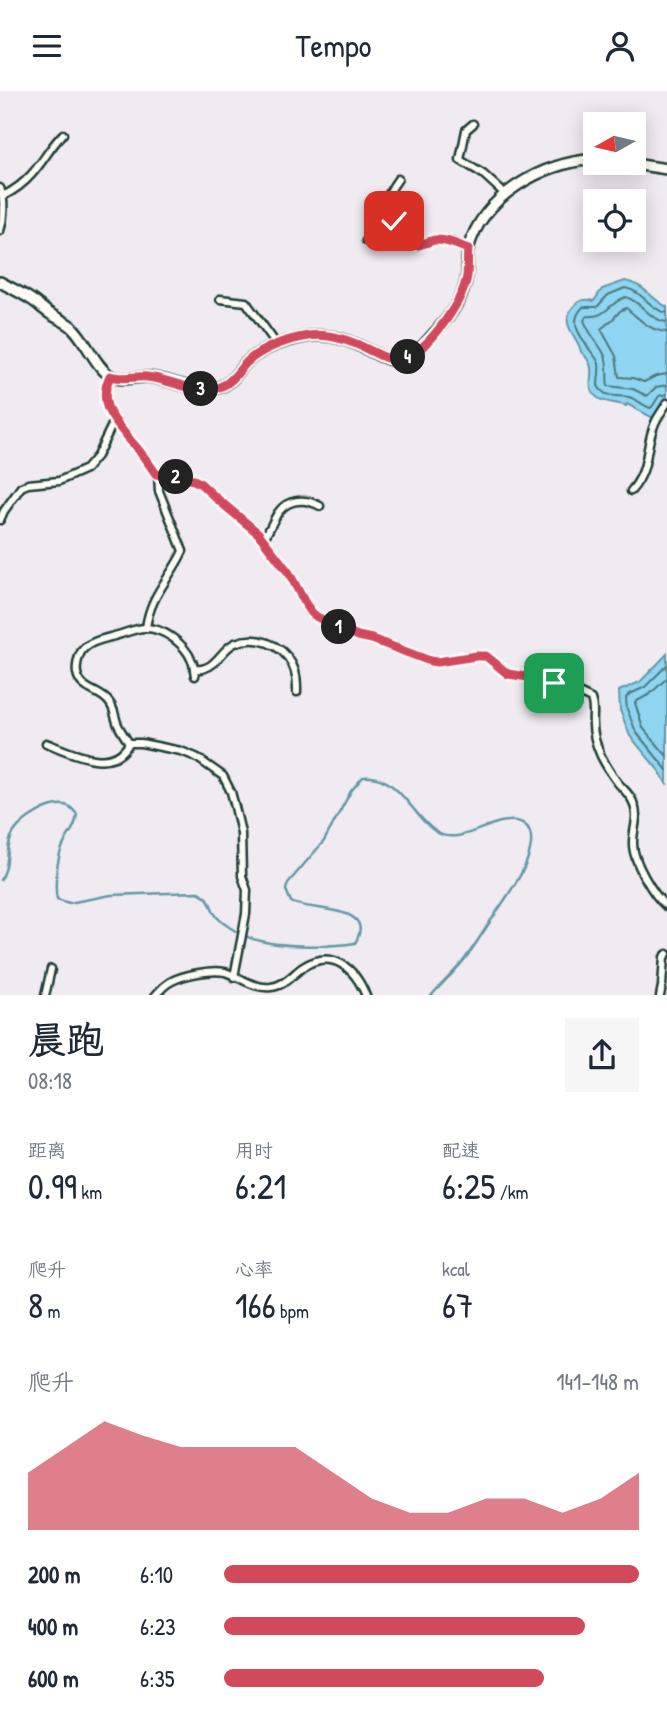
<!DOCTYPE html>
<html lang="zh">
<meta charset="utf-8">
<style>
:root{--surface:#fff;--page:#f6f6f7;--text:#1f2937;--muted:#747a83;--accent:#d1495b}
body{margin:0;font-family:"Patrick Hand","LXGW WenKai TC",sans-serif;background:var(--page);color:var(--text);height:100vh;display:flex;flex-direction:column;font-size:26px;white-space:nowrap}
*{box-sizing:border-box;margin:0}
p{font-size:23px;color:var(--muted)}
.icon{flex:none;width:38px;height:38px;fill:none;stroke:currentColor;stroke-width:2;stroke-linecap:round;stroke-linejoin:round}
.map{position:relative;height:904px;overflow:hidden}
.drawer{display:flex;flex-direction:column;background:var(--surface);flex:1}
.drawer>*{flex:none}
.needle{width:46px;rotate:262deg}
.buttons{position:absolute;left:583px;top:21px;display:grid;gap:14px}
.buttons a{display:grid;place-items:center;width:63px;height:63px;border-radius:0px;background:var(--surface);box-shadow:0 4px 18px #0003;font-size:35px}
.pin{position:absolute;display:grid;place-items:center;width:60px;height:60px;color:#fff;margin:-30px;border-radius:14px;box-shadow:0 4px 10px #0006}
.km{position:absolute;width:35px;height:35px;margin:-18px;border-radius:50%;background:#222;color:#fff;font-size:19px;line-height:35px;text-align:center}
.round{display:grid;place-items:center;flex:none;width:74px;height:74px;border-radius:0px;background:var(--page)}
.head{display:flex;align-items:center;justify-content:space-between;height:119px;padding:0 28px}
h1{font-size:38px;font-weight:600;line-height:52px}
.figures{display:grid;grid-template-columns:repeat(3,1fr);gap:10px;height:119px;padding:7px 28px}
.figures div{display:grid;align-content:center}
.figures b{font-size:35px;font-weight:600}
.figures small{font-size:19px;font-weight:400}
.figures p{font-size:19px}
.chart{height:196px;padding:14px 28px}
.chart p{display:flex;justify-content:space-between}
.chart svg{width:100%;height:126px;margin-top:7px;fill:var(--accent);opacity:.7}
ul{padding:0 28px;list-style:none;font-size:23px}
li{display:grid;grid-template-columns:112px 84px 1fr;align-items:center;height:52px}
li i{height:18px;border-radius:9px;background:var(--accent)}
header{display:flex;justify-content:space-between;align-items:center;height:91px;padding:0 28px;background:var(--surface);font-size:32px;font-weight:600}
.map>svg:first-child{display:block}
.water{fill:#8fd5f1;stroke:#6298a5;stroke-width:2}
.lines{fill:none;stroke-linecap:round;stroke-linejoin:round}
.shore{stroke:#4c7a80;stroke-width:2}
.stream{stroke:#6298a5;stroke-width:2.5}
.street-casing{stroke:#1f3d34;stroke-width:11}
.secondary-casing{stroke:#1f3d34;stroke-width:14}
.street{stroke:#fdfcf7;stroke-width:6}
.secondary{stroke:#fdfcf7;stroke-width:9}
.route-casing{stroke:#fff;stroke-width:14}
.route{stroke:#d1495b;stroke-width:9}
</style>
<header><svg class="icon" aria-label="menu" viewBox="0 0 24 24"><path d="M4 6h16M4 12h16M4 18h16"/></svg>Tempo<svg class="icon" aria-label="person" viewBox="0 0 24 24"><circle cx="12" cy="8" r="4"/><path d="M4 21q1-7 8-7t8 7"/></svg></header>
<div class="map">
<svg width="667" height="905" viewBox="0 0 667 905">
<rect width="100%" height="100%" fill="#f0ebf1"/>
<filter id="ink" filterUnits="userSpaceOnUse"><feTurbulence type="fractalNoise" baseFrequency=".0143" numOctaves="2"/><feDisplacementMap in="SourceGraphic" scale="14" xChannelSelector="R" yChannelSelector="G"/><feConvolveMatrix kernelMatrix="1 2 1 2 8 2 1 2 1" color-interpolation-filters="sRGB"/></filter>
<g filter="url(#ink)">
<g class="water">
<path d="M625,190C644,193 651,208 667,216V305L653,327L627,313L626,315C617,311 607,313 598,307C580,294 603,280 581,261C579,246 557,233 574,215C580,208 586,208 594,210L602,198Z"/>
<polygon points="667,563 667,694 660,681 630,645 620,619 619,600 640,591"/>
</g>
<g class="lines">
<g class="shore">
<path d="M667,222C650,219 643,200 625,197L608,204L597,216H583C572,227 575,238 584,250C587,253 587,256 590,259C593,264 597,266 599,273C600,280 598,289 598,295C606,308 616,304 629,306C636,308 643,314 650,317L652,316L659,305L667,303"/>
<path d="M667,231C649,229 642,211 626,206C608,212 607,227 587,225L584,229C589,244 599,252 605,265C609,275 606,285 608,295L633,298L647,305L656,296L667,294"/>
<path d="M667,241C649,240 639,227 626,217L620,220L613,228L601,238L616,265L619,286L633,287L644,291L656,285L667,283"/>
<polyline points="667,574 645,596 628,604 626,607 627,618 636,641 667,679"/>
<polyline points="667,587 650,603 637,610 635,612 643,637 667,665"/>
</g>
<path class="stream" d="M0,789C11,776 4,755 14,741C23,728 52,709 68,715C71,716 75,721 77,723C75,739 70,739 64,753C57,765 54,794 57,808L69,812L111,804L198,801C214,808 208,815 217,826C226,836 248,848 261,850C284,856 332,856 355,852C378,813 310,821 291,811L286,799L288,792L324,750L351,700L363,686C399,682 413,728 438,742C461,755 492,726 516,730C531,732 533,746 530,759C526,781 506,806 494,825C484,839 475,855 464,869C454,882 442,892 431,905"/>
<g class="street-casing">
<g id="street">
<polyline points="473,33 466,39 460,69 483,83 506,104"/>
<path d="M0,97C5,109 4,127 0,140"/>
<path d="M3,105C13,100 23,93 31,84C43,71 50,56 63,43"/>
<path d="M393,141L396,136C389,111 380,113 398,88"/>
<path d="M366,150C381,144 388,137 403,147C407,149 409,152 413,154C420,156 428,150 435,149C447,148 458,153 468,158"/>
<polyline points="220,208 246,211 272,247 276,255"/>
<path d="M110,285C97,313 113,328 129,348C139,359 148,371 156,383L194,389L201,393L216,407L258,441L289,482L305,512L312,522L317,526L358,545L372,548L430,570L437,571L476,565H486L508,583L542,588L566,596L591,608C595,618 592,624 593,634C593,644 597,656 601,665C606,675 612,684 618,692C624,699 632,705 634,714C639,727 633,738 633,751C632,769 653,804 667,816"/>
<path d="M631,400C651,377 644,357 655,332C658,325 663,319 667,312"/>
<polyline points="0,429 4,420 21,396 28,393 59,390 86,378 97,365 114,330"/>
<path d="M263,448C270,439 270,436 275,427C284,408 303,406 320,415"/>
<path d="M146,537C150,504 170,488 183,460L159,400L158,383"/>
<path d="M194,578C197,578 201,579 205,577C217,574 223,557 235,552C256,544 281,552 292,573C297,582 297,592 297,601"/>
<path d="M195,585C194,580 194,574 192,570C185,553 164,537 145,537C135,537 124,543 114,545C103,548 87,551 81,561C78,566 76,576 77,582C80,599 98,599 108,610C115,617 114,625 118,634C121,640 125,646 129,652H141L181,660L196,666L223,685L231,701L235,716L241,742L242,785L247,799L246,823L234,886"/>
<path d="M46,652C70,661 113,684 129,652"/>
<polyline points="45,905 51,878"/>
<path d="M155,905C160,899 165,893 172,890C183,884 212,878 225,881C240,886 254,898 271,896C284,895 293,883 303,876C332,857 355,877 366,905"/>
<polyline points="660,905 662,895 664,866 667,863"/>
</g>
</g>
<g class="secondary-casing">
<g id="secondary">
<polyline points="627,72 667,78"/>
<path d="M0,191C11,197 22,202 32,209C38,213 43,218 49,222C56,227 65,230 72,236C86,249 96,277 111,285C122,291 136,285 148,286C172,288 196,304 220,296C233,292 238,279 247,271C262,257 285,250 305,246C326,241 347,248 366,258C379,264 390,273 406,267C415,264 423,255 430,247C446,230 464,209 467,184C468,175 466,167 468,158C484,103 543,72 595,68"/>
</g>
</g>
<use href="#street" class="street"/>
<use href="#secondary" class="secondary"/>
</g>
</g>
<g class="lines" filter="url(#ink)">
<g class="route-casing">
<path id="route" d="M394,130L396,136L393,141C400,144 406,151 412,154C420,156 428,150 435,149C446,148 458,154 468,158C467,167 468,176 467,185C463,210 432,253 410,265C393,274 380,264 365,257C348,249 328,242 309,245C288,248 261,257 246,272C239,279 234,289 224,294C199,307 173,288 147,286C134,285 123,289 110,285C97,313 113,328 129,348C139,359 148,371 156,383L194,389L201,393L216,407L258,442L289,482L305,512L312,522L317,526L358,545L372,548L430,570L437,571L476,565H486L508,583L542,588L554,592"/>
</g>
<use href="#route" class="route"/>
</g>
</svg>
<div class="buttons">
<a><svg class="needle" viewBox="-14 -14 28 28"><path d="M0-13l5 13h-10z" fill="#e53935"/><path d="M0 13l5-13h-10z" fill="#747a83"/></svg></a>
<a><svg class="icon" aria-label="locate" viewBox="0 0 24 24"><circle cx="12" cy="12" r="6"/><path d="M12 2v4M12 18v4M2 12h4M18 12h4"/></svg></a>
</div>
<div class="pin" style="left:554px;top:592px;background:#1e9e55"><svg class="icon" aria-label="arrive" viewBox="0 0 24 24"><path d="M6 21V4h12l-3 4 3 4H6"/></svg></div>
<div class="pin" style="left:394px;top:130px;background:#d93025"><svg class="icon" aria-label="check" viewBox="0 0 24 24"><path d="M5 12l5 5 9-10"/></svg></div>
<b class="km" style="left:339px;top:536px">1</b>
<b class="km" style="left:176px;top:386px">2</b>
<b class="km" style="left:201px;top:298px">3</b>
<b class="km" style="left:408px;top:266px">4</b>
</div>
<section class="drawer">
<div class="head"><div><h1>晨跑</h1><p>08:18</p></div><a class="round"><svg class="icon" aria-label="share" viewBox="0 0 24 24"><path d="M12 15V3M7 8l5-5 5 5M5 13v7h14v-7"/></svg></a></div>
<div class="figures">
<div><p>距离</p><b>0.99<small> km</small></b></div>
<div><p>用时</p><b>6:21</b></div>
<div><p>配速</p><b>6:25<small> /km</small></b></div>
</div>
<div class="figures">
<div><p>爬升</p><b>8<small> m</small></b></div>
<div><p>心率</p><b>166<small> bpm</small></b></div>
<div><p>kcal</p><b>67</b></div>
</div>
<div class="chart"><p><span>爬升</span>141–148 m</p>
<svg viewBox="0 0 160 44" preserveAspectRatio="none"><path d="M0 44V24L10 15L20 6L30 11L40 15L50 15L60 15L70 15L80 24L90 33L100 38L110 38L120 33L130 33L140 38L150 33L160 24V44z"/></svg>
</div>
<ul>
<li><b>200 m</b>6:10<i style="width:100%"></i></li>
<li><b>400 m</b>6:23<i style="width:87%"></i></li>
<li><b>600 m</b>6:35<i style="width:77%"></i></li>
</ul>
</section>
